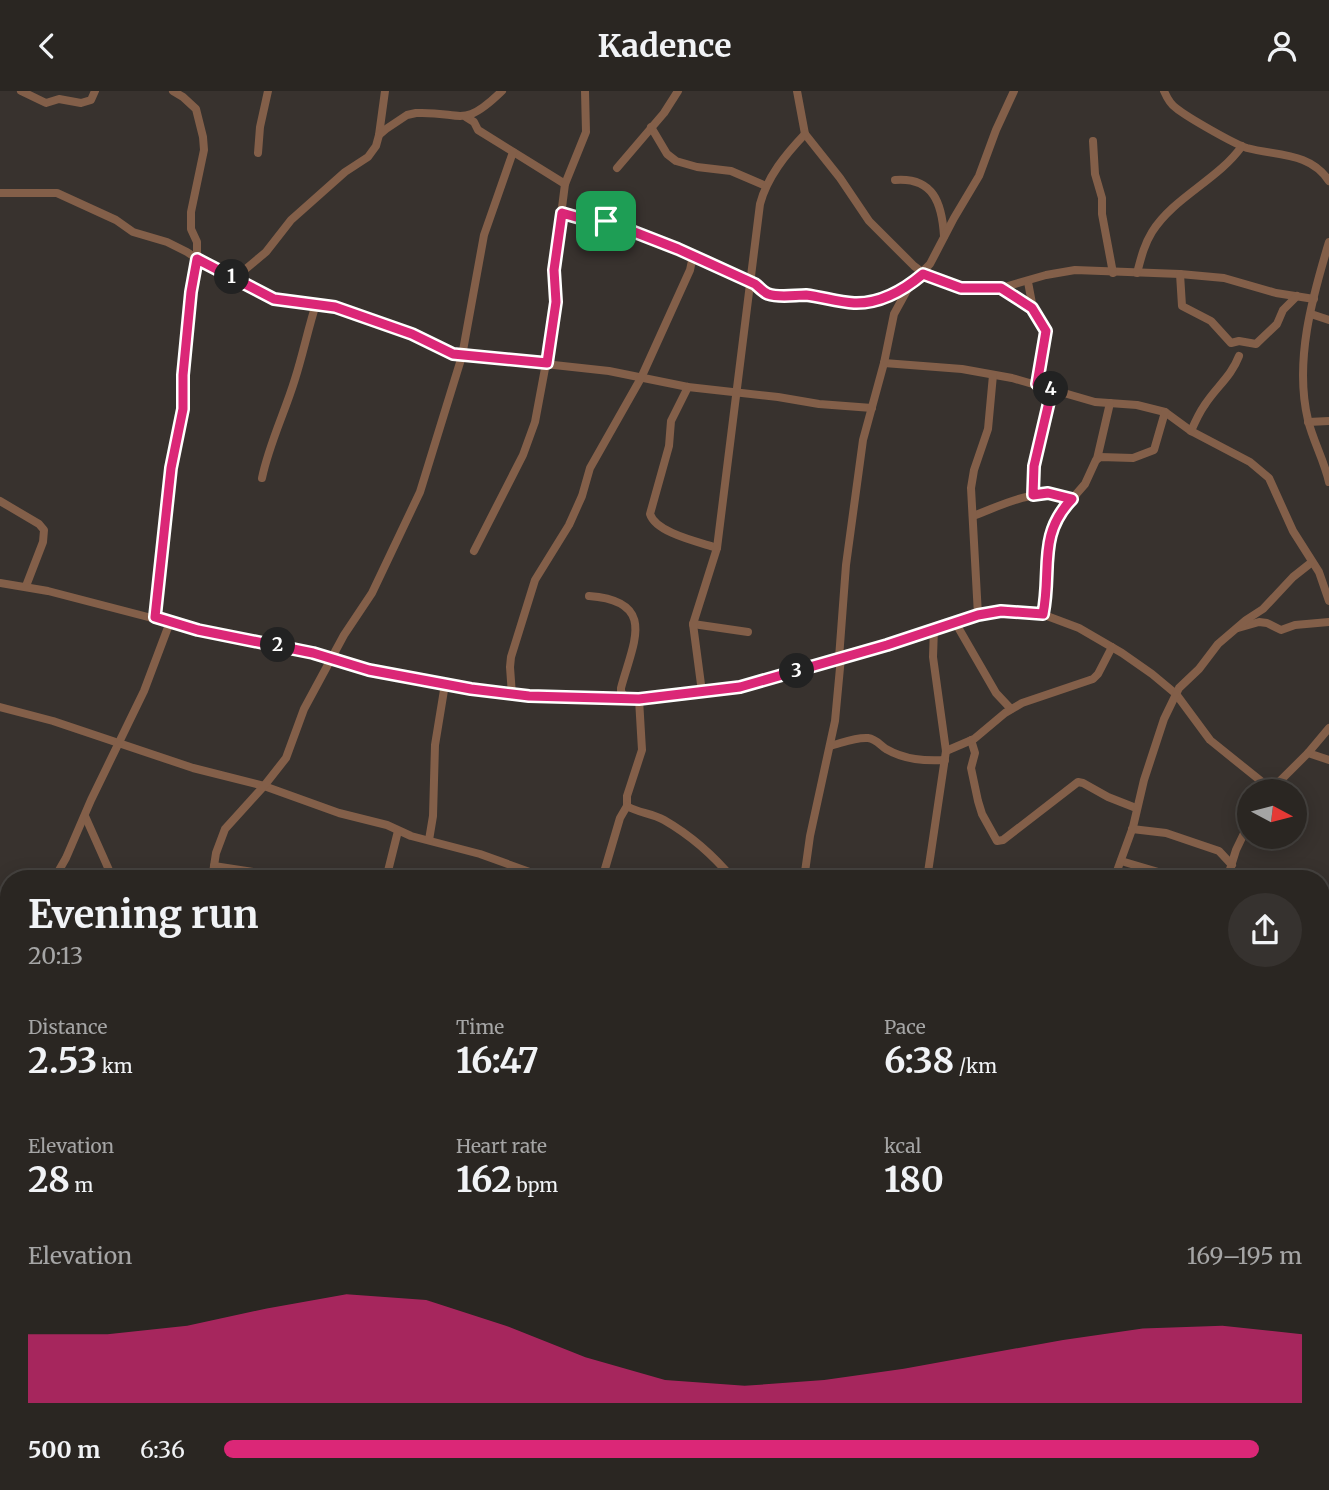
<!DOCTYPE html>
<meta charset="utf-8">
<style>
:root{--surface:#2a2622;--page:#36322f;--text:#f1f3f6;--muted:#a5a5a5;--line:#464340;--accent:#db2777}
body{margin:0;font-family:Merriweather,serif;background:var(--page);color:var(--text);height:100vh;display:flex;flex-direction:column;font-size:26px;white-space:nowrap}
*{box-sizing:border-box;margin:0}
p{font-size:23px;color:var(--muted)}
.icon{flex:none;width:38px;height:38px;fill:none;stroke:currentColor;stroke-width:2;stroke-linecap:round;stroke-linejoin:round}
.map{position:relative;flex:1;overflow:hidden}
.side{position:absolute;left:0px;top:779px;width:1330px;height:621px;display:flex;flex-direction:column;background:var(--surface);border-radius:28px 28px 0 0;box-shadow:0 4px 18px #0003,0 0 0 2px var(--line)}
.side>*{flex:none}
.needle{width:46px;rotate:97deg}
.buttons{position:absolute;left:1237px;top:688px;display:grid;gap:14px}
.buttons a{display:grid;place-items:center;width:70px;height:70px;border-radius:50%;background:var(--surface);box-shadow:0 4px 18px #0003,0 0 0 2px var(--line);font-size:35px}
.pin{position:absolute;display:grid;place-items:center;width:60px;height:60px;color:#fff;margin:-30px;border-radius:14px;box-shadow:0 4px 10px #0006}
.km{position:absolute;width:35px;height:35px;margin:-18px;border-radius:50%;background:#222;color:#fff;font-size:19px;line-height:35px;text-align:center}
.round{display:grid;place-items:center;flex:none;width:74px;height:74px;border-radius:37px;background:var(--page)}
.headline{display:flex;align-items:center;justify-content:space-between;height:119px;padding:0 28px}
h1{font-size:38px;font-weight:700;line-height:52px}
.stats{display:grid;grid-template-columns:repeat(3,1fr);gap:10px;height:119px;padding:7px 28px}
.stats div{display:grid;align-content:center}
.stats b{font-size:35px;font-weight:700}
.stats small{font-size:19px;font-weight:400}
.stats p{font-size:19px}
.chart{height:196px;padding:14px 28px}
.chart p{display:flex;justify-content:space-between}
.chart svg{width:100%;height:126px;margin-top:7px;fill:var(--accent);opacity:.7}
ul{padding:0 28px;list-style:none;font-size:23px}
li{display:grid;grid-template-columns:112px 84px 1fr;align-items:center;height:52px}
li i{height:18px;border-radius:9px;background:var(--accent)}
header{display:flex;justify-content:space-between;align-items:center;height:91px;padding:0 28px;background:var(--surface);font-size:32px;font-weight:700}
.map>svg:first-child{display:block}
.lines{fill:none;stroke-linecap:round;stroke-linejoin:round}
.street{stroke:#835f49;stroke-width:8}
.route-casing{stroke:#fff;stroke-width:14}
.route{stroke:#db2777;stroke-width:9}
</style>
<header><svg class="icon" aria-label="back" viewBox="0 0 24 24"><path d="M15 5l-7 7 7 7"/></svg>Kadence<svg class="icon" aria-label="person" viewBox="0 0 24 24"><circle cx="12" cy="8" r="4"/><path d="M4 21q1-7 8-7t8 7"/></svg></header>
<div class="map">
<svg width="1329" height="1399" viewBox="0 0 1329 1399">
<rect width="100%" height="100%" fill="#38322e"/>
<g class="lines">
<g class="street">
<polyline points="21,0 46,12 59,8 81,12 91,9 95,0"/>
<polyline points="797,0 805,43 840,87 869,130 914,175 930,187 961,197 984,198 1001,197 1046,184 1075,179 1180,183 1224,187 1276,202 1314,208"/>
<path d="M1164,0C1167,7 1170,13 1176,17C1187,26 1234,53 1247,57C1277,65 1310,61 1329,90"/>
<polyline points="466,26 474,31 478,39 565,93"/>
<polyline points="651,36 667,63 676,70 697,76 731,80 766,95"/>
<polyline points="379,44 385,0"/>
<polyline points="1093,50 1095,83 1102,107 1102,123 1113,182"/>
<polyline points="258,62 260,36 268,0"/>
<polyline points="617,77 664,22 678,0"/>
<path d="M895,89C934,86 942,113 944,145"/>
<polyline points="0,102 57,102 116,129 133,141 167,151 187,161 214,179 274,208 336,216 417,245 453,263 609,280 688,296 778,306 819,313 872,317"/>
<polyline points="562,122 583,128 606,130 678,158 755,193 768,203 804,204 853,212 877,210 911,193"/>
<path d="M1329,151C1312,207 1294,271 1308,329C1313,350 1324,369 1329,391"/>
<path d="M1137,182C1141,167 1144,154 1152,141C1174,106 1218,89 1242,55"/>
<polyline points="1180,183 1182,215 1211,230 1231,252 1239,250 1256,253 1277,233 1283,219 1297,205"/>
<path d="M235,187L266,161L291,129L345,81L368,66L376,55L379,44L386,38L407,24L416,22C463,20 462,39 502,0"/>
<polyline points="1028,191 1034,223 1046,240 1037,293"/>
<polyline points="1001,197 1032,217"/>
<polyline points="1311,223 1329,229"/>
<polyline points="884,272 962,278 1012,287 1095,311 1137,314 1165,321 1191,340 1250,371 1269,387 1293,440 1319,481 1329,510"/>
<path d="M688,296L671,330L669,355L650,423C656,442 699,451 717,457"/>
<polyline points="1308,331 1329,330"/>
<path d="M1191,340C1195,331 1199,322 1204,315C1216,296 1231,286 1239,265"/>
<polyline points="1097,368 1110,312"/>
<path d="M262,387C269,353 285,321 295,288C303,263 308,238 316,213"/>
<polyline points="1033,404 1034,375 1052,298"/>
<polyline points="0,410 39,433 44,439 43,451 26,495"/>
<path d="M973,425C1010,411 1031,397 1072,408"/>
<polyline points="474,460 523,364 535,331 552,240 556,211 554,179 565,93 586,41 585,0"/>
<polyline points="0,492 48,500 198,539 313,562 369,579 512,604 620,608 665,606 740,596 887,554 978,524 1001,520 1039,522 1079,537 1122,562 1152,583 1176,603 1210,649 1272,699"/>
<path d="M589,505C658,510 633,552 621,597V601L628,608"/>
<polyline points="1043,523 1047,507 1046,466 1053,436 1058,424 1085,393 1096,369 1100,366 1133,367 1154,359 1165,321"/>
<polyline points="978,524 971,397 974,379 988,338 993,284"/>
<polyline points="155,526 171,377 183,318 183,283 191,201 197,168 197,151 191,138 191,121 204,59 203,46 196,18 183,6 173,0"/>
<polyline points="955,531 996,602 1011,618"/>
<polyline points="693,533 748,541"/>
<polyline points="1238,537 1259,531 1267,532 1281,539 1295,534 1329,531"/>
<polyline points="839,567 846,474 863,349 884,272 894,223 911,192 930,173 954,127 979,85 996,39 1014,0"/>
<path d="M702,601L693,533L717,457L760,113C767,86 786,63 805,43"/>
<polyline points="512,604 510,576 511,566 535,489 569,434 582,405 590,377 641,287 690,179 693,165"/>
<path d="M639,608L642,659L627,705V715C638,722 652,722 664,729C690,744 714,765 733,788"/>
<polyline points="0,616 53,630 193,677 264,695 339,722 387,734 411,745 480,763 549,788"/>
<polyline points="971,649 975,662 971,677 978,710 982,723 997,750 1003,749 1078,691 1083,692 1108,706 1136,717"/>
<path d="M830,655C842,652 855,646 868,647C876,648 880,654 886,658C905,669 925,670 945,669"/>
<polyline points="946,660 974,648 1005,622 1022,612 1093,588 1098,583 1112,556"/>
<polyline points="1308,662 1329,669"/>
<polyline points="1270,700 1308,662 1329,637"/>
<polyline points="85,725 113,788"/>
<polyline points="1132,738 1166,742 1219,760 1232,774"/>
<polyline points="429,749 433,725 435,654 445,593"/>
<polyline points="1121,770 1182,788"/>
<polyline points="214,775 253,781 269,787"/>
<polyline points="54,788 66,767 91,709 144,600 170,531"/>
<polyline points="212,788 216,762 225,738 264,695 286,667 304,618 344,544 372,502 420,401 462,265 484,144 513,61"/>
<polyline points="386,788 398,740"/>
<polyline points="602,788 620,727 627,715"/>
<polyline points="804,788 810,745 835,630 841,566"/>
<polyline points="927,788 946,660 933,566 934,537"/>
<polyline points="1114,788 1133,736 1144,689 1164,628 1179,597 1199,578 1218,553 1246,529 1263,518 1293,486 1312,471"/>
<polyline points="1227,788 1236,759 1250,730"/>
<polyline points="0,817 9,823"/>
<polyline points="1321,820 1329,820"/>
<polyline points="1321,904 1323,912 1322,929 1329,967"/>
<polyline points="0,917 9,900"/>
<polyline points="0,1107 9,1102"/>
<polyline points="1321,1198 1329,1200"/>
<polyline points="0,1251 9,1261"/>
<polyline points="1321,1333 1329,1314"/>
<polyline points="0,1349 9,1331"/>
<polyline points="101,1391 106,1399"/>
<polyline points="473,1391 507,1399"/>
<polyline points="1099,1391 1102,1399"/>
<polyline points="393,1399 397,1391"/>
<polyline points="698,1399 699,1391"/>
<polyline points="771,1399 776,1391"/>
<polyline points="1284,1399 1289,1391"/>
</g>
</g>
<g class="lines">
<g class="route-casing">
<path id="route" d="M562,122L583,128L606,130L678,158L755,193C759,196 763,201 768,203C779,207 795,204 806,204C822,206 838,211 854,212C880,213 904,199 923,183L961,197H1001L1032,217L1046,240L1037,293L1052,298L1034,375L1033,404L1048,402L1072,408C1037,444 1052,479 1043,523L1001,520L978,524L887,554L740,596L639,608L529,605L471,598L369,579L313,562L198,539L155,526L171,377L183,318V284L191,201L197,168L274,208L335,216L412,243L453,263L547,272L556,211L554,179Z"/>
</g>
<use href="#route" class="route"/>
</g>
</svg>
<div class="buttons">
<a><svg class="needle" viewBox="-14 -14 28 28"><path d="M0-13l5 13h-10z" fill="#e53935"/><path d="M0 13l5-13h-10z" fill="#a5a5a5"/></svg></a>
</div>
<div class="pin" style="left:606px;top:130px;background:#1e9e55"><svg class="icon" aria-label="arrive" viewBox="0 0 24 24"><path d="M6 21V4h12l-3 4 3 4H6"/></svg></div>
<b class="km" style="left:232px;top:186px">1</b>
<b class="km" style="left:278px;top:554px">2</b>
<b class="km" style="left:797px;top:580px">3</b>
<b class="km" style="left:1051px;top:298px">4</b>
<section class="side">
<div class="headline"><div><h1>Evening run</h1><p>20:13</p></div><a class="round"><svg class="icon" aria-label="share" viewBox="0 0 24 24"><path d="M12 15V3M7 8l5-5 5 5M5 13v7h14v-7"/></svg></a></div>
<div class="stats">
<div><p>Distance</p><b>2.53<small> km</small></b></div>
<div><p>Time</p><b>16:47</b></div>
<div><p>Pace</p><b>6:38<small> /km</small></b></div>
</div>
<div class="stats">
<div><p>Elevation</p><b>28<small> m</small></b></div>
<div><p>Heart rate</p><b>162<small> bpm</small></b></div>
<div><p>kcal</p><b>180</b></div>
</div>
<div class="chart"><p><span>Elevation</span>169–195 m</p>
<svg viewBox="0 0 160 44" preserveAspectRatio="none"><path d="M0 44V20L10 20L20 17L30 11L40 6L50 8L60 17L70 28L80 36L90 38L100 36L110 32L120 27L130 22L140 18L150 17L160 20V44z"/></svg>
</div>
<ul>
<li><b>500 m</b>6:36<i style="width:96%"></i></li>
</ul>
</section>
</div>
